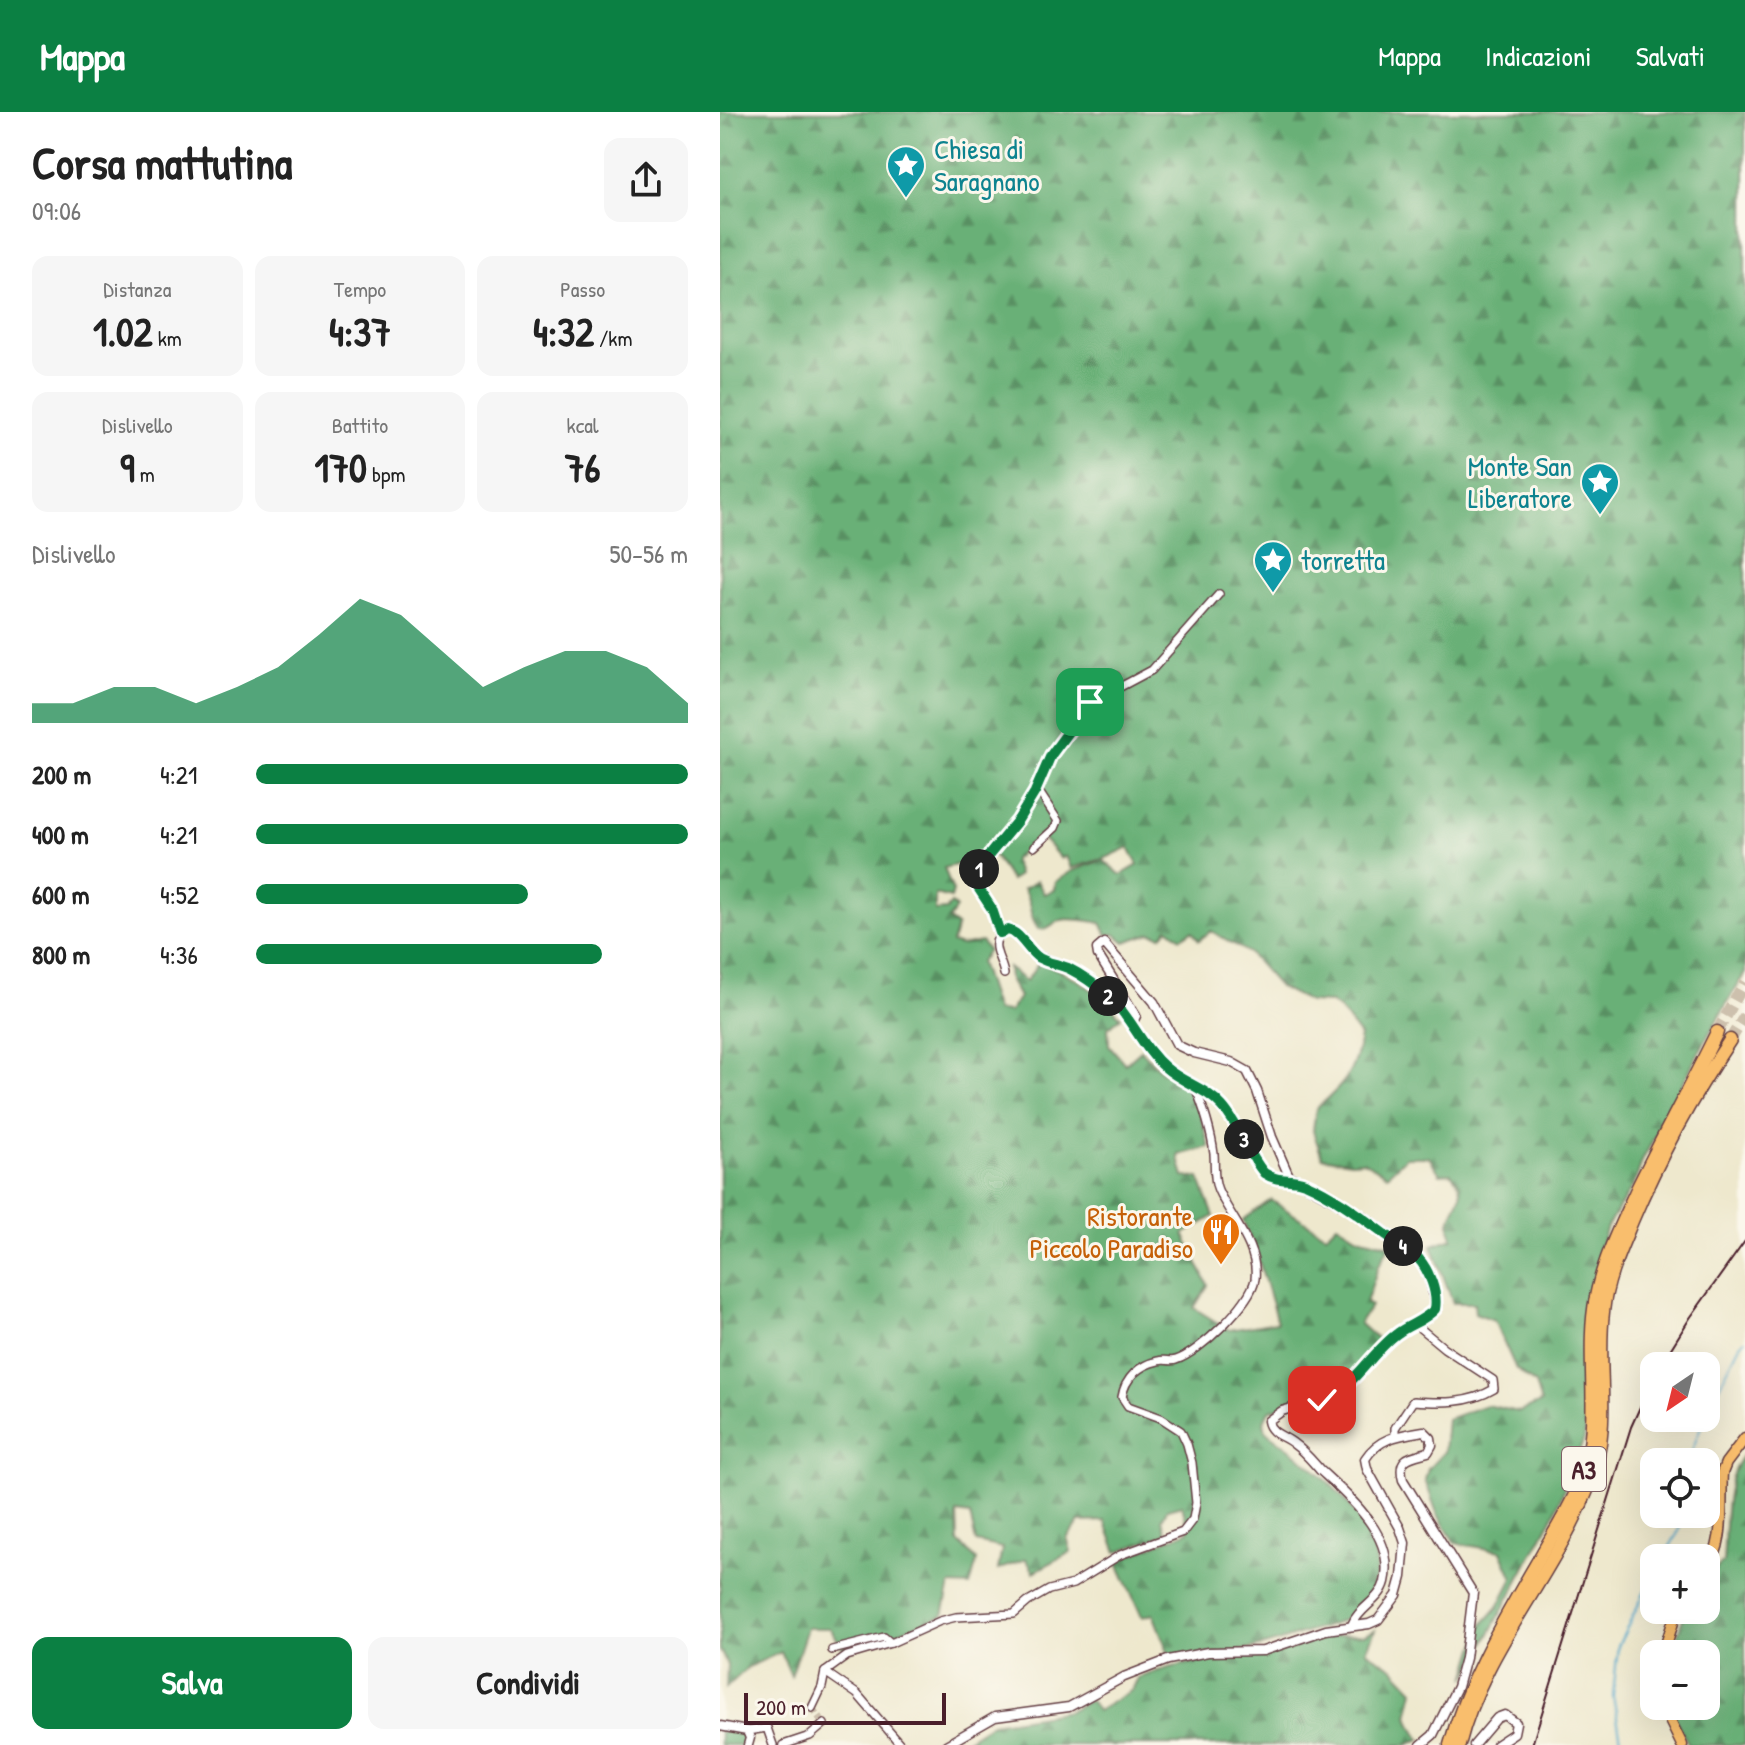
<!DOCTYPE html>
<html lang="it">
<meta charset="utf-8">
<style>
:root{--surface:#fff;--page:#f6f6f6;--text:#222;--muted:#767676;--accent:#0b8043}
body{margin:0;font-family:"Patrick Hand",sans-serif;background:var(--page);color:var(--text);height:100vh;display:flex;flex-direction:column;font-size:30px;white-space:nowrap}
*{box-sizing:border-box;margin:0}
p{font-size:26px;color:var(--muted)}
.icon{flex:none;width:44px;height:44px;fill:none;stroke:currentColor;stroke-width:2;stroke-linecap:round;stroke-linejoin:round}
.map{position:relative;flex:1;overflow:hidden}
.side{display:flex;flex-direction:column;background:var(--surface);width:720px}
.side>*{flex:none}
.needle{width:52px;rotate:215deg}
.controls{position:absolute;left:920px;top:1240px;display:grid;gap:16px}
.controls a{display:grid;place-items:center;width:80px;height:80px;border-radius:16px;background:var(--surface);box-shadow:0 8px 32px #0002;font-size:40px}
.scale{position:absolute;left:24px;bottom:20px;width:202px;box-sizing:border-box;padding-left:8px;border:4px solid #4a1f2b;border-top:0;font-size:22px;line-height:28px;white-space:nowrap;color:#4a1f2b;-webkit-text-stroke:6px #fbf7ec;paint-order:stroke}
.pin{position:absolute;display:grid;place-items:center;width:68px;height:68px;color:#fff;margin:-34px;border-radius:16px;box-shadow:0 4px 12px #0006}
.km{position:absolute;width:40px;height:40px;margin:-20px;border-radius:50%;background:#222;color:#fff;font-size:22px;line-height:40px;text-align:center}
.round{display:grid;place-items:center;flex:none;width:84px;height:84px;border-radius:16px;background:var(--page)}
.overview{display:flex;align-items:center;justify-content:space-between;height:136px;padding:0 32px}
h1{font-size:44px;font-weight:700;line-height:60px}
.metrics{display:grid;grid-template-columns:repeat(3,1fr);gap:12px;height:136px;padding:8px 32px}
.metrics div{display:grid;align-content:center;border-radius:16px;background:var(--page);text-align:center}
.metrics b{font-size:40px;font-weight:700}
.metrics small{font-size:22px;font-weight:400}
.metrics p{font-size:22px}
.chart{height:224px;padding:16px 32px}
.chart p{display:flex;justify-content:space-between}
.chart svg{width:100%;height:144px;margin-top:8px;fill:var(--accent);opacity:.7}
.cta{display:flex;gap:16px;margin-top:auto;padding:16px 32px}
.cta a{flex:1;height:92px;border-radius:16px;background:var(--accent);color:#fff;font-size:32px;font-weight:700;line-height:92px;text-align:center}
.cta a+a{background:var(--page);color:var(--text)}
ul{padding:0 32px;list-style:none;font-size:26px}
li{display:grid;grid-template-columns:128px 96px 1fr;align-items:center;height:60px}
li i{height:20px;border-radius:10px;background:var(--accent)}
header{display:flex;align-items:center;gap:48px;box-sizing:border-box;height:112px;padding:0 40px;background:var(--accent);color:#fff}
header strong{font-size:38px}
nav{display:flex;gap:44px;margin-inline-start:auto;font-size:28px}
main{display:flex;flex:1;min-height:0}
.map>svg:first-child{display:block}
.forest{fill:url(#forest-firs);stroke:#5a6851;stroke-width:2}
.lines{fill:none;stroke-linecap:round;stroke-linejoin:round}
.stream{stroke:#50a8cd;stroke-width:2}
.minor-tunnel{stroke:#cdc0ad;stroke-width:7;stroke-dasharray:7 3.5;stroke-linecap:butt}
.motorway-tunnel{stroke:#cdc0ad;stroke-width:12;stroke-dasharray:12 6;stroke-linecap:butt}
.minor-casing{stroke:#633d43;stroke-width:10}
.tertiary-casing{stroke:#633d43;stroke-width:11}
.primary-casing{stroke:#633d43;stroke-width:13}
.motorway-casing{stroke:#633d43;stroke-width:15}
.minor{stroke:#fff;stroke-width:7}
.tertiary{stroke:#fff;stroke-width:8}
.primary{stroke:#f9be6d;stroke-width:10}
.motorway{stroke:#f9be6d;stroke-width:12}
.rail{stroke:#4a1f2b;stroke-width:2}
.route-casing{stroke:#fff;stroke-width:16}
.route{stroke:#0b8043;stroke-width:10}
.labels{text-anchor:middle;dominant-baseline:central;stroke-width:6;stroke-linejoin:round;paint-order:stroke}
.shield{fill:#fbf7ec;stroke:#7f6065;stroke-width:2}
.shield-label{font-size:26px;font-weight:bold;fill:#4a1f2b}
.culture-label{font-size:28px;fill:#0d838f;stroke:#fbf7ec;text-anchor:start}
.food-label{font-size:28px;fill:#c56008;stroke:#fbf7ec;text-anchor:end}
</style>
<header>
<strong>Mappa</strong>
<nav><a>Mappa</a><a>Indicazioni</a><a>Salvati</a></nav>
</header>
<main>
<section class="side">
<div class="overview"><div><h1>Corsa mattutina</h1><p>09:06</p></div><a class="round"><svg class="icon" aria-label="share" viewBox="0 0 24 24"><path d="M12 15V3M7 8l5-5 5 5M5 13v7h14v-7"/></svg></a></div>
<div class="metrics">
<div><p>Distanza</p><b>1.02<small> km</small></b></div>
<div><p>Tempo</p><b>4:37</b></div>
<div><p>Passo</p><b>4:32<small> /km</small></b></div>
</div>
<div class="metrics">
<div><p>Dislivello</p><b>9<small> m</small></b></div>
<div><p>Battito</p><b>170<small> bpm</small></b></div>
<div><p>kcal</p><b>76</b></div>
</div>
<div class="chart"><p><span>Dislivello</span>50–56 m</p>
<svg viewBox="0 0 160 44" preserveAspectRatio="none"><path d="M0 44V38L10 38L20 33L30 33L40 38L50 33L60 27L70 17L80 6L90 11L100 22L110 33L120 27L130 22L140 22L150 27L160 38V44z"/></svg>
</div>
<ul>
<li><b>200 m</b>4:21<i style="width:100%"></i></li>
<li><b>400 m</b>4:21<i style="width:100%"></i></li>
<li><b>600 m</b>4:52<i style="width:63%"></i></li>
<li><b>800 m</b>4:36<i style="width:80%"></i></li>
</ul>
<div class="cta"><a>Salva</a><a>Condividi</a></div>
</section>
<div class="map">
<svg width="1025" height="1633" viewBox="0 0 1025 1633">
<defs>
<pattern id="forest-firs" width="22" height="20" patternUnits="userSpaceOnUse" patternTransform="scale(2)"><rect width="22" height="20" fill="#69b077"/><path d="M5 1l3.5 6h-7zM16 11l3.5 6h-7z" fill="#588f62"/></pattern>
</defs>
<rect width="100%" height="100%" fill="#fbf7ec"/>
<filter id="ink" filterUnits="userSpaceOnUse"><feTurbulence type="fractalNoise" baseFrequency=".0125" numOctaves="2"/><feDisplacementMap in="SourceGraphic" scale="16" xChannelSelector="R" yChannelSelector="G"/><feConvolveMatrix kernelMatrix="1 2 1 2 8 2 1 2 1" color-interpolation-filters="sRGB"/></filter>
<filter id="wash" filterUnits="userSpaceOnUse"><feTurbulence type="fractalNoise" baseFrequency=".006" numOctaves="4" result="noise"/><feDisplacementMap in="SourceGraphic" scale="32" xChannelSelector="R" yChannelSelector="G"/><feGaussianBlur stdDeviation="1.8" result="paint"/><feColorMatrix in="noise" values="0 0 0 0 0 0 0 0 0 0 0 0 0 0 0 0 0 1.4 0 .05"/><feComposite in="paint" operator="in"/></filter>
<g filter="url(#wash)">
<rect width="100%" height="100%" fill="#eee8cd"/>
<g class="forest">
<path d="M0,0H1025V861L987,925L923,1047L914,1072L887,1115L880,1137L864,1327L834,1402L746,1566L762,1513L778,1495L793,1466L781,1439L735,1431L717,1401L705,1368L708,1357L724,1340L727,1307L766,1293L799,1300L821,1291L815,1272L796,1257L774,1208L755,1201L754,1191H733L712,1133L733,1126C732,1121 729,1116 730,1112C732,1089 752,1086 731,1061L720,1062L709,1045H686L667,1063L643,1049L631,1050L602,1045L593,1019L596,997C624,973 635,961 640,924L620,898L611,891L589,890L559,875L529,841L491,819L479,828L472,819L461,826L448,816L442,824L431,821L405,830L395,822L387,823L381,811C374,809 347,806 342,808C331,811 330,818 318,817C308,803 312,790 303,777L317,769L324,782L334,778L335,770L352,759L383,748L401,763L418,753L409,735L386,746L351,756L346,744L341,747L321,724L293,748L298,763L291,769L270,738L257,753L253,767L247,764L243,751L224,756L233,779L231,786L215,782V799L226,798L231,791L236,796L229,808L237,814L232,831L241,834L261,830L268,838L260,850L276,899L289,900L299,885L289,867L288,856L306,869L319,851C356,862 374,878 401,905L388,916L389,933L405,952L421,938L441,959L474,978L489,1035L458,1043L464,1065L479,1066L494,1104L464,1122L488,1173L474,1196L509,1218L557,1210L539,1149L523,1108L551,1088L606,1123L617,1112L638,1125L670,1133L659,1153L646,1190L651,1194L639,1211L653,1224L663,1229L614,1278L551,1298C544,1305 542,1310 547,1320C598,1356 708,1443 628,1505C617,1513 601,1516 588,1520C570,1525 553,1533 535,1536C507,1542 478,1542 450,1545L433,1502L422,1505L397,1449L469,1419L462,1393L447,1397L442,1407L446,1422L397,1440L385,1409L360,1410L347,1426L351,1440L314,1460L306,1447L278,1458L282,1436L256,1430L250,1403L237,1401L238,1430L257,1448L250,1474L230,1473L223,1503L126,1540L110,1516H87L71,1564L61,1540L28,1555L6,1576L7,1553L0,1538Z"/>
<path d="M1025,1341V1633H969L948,1594H986V1542H951L966,1498H986V1467L1003,1450C1006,1418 1002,1365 1025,1341Z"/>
<polygon points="655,1518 646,1539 674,1557 694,1578 688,1604 700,1627 687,1633 237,1633 272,1611 349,1599 370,1588 377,1599 412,1578 418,1566 444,1557 471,1551 544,1542 604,1524 644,1523"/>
<polygon points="0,1619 23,1621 25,1626 24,1633 0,1633"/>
</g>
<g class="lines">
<g class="stream">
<polyline points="986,1300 1020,1233 1025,1228"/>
<polyline points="968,1350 984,1306"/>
<polyline points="943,1446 959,1419 961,1402"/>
<polyline points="902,1633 893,1584 898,1534 934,1461"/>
</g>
</g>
</g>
<g filter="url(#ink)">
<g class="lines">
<polyline class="minor-tunnel" points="92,1596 104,1612"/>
<g class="motorway-tunnel">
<polyline points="997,920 1025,870"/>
<polyline points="1010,928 1025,904"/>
</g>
<g class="minor-casing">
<g id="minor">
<polyline points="372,590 432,558 499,482"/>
<polyline points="314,735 335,716 338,709 321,683 315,680"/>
<polyline points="280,821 272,797 257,774 260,754 298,708 315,680 331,643 365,595 396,564"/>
<path d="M284,862C281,844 267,833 284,818L293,819L302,829"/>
<path d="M476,973C490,982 503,992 512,1007C527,1030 537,1076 572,1067"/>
<path d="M675,1324V1316L693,1289C721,1291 749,1292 774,1277L773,1268L724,1236L695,1212"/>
<polyline points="112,1538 164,1525 171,1531"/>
<polyline points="105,1560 137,1582 181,1633"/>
<path d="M92,1596L102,1575L105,1560L127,1544L171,1531L220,1509L236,1505L294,1502L308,1490L329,1478L353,1472L400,1443L463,1420L473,1407L476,1391L472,1351L467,1332L461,1319L441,1306L408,1294L402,1285C405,1266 419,1253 438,1249C444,1247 451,1250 456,1248C479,1241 531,1191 535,1167C539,1135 510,1105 498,1078C493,1067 495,1054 494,1042C491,1018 483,994 474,972C442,957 429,942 412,912"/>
<polyline points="27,1619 47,1616 53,1633"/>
<polyline points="63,1633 90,1624 104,1612"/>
</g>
</g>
<g class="tertiary-casing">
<g id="tertiary">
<path d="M302,829C316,849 337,849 356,861C379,875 394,892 412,912L416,904L378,843L377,837L384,831L434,890L457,933L474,941L511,950L527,959L537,979L552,1025L569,1064L643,1104L698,1145L708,1161L716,1191L710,1203L679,1220L615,1283L562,1299L548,1309C550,1322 565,1324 574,1332C584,1339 592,1349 600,1358C629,1385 676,1424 665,1470C660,1489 639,1495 632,1513"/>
<polyline points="0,1614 27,1619 30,1626 28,1633"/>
<path d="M226,1633L275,1605L349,1595L404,1565L448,1548L488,1540L543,1539L606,1518L649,1512L658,1508L677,1483L682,1465L685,1431L680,1416L647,1357L645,1347C659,1325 680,1323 704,1319L711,1326L712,1333L708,1340C690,1345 677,1345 683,1368L753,1481L745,1546L737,1575L713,1623L701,1633"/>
<polyline points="754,1633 777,1606 785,1603 796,1611 794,1621 776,1633"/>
</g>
</g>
<g class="primary-casing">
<g id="primary">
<path d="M986,1458C1006,1433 1000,1392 1002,1361L1006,1351L1025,1326"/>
<polyline points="943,1542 957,1498"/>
<polyline points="943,1594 962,1633"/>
</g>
</g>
<g class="motorway-casing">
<g id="motorway">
<path d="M730,1633C749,1564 787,1503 822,1442C836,1417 852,1393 862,1366C883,1307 864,1245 876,1185C883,1148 901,1112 917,1077C943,1024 971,973 997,920"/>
<path d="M739,1633C763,1536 837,1461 871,1368C892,1311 876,1258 883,1200C886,1168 900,1138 912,1109C939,1045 971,986 1010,928"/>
</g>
</g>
<use href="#minor" class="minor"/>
<use href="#tertiary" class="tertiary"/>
<use href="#primary" class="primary"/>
<use href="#motorway" class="motorway"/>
<g class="rail">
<polyline points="940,1254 970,1206 1025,1129"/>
<polyline points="812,1633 911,1315 934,1264"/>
</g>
</g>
</g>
<g class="lines" filter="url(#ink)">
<g class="route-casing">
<path id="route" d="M370,590L331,643L315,680L298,708L260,754L257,774L272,797L280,821L288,818C301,821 307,838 319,846C328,851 338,852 348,856C362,863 377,874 389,884C412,906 422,936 446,956C463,971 486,976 502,994C520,1014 527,1041 544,1061C559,1071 570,1065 585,1071C615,1084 642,1105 668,1124C678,1132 690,1136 698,1146C709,1158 718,1181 715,1197C704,1209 690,1212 678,1221C651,1240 634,1277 602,1288"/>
</g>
<use href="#route" class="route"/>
</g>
<defs>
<g id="sight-pin" transform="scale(2)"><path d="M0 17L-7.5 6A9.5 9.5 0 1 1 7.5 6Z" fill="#0f9aa8" stroke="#fbf7ec"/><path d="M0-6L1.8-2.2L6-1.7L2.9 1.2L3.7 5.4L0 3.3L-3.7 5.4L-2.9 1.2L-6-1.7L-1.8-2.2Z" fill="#fff"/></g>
<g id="restaurant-pin" transform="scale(2)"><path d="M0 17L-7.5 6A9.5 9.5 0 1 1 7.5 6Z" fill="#e8710a" stroke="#fbf7ec"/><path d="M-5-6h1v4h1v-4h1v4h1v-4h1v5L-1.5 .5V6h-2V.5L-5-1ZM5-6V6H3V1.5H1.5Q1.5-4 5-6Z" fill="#fff"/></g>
</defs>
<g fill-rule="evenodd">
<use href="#sight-pin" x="186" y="53"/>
<use href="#sight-pin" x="880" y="370"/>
<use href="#sight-pin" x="553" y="448"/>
<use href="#restaurant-pin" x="501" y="1120"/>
</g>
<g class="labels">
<rect class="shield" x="842" y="1335" width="44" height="44" rx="6"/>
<g class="shield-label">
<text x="864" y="1357">A3</text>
</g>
<g class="culture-label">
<text x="214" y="37">Chiesa di<tspan x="214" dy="32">Saragnano</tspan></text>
<text x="852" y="354" text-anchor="end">Monte San<tspan x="852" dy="32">Liberatore</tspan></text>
<text x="581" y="448">torretta</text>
</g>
<g class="food-label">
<text x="473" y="1104">Ristorante<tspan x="473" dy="32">Piccolo Paradiso</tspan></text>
</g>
</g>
</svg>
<div class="controls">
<a><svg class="needle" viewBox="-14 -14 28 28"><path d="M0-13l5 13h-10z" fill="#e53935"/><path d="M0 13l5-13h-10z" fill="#767676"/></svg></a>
<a><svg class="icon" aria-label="locate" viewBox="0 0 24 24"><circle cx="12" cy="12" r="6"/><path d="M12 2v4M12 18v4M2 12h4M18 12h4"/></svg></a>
<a>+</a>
<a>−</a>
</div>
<div class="scale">200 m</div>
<div class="pin" style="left:370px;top:590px;background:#1e9e55"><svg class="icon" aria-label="arrive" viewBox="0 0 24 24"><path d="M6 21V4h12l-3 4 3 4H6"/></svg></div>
<div class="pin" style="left:602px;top:1288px;background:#d93025"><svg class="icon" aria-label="check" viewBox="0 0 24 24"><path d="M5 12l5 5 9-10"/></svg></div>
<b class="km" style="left:259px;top:757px">1</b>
<b class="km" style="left:388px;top:884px">2</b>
<b class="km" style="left:524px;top:1027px">3</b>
<b class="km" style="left:683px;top:1134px">4</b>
</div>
</main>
